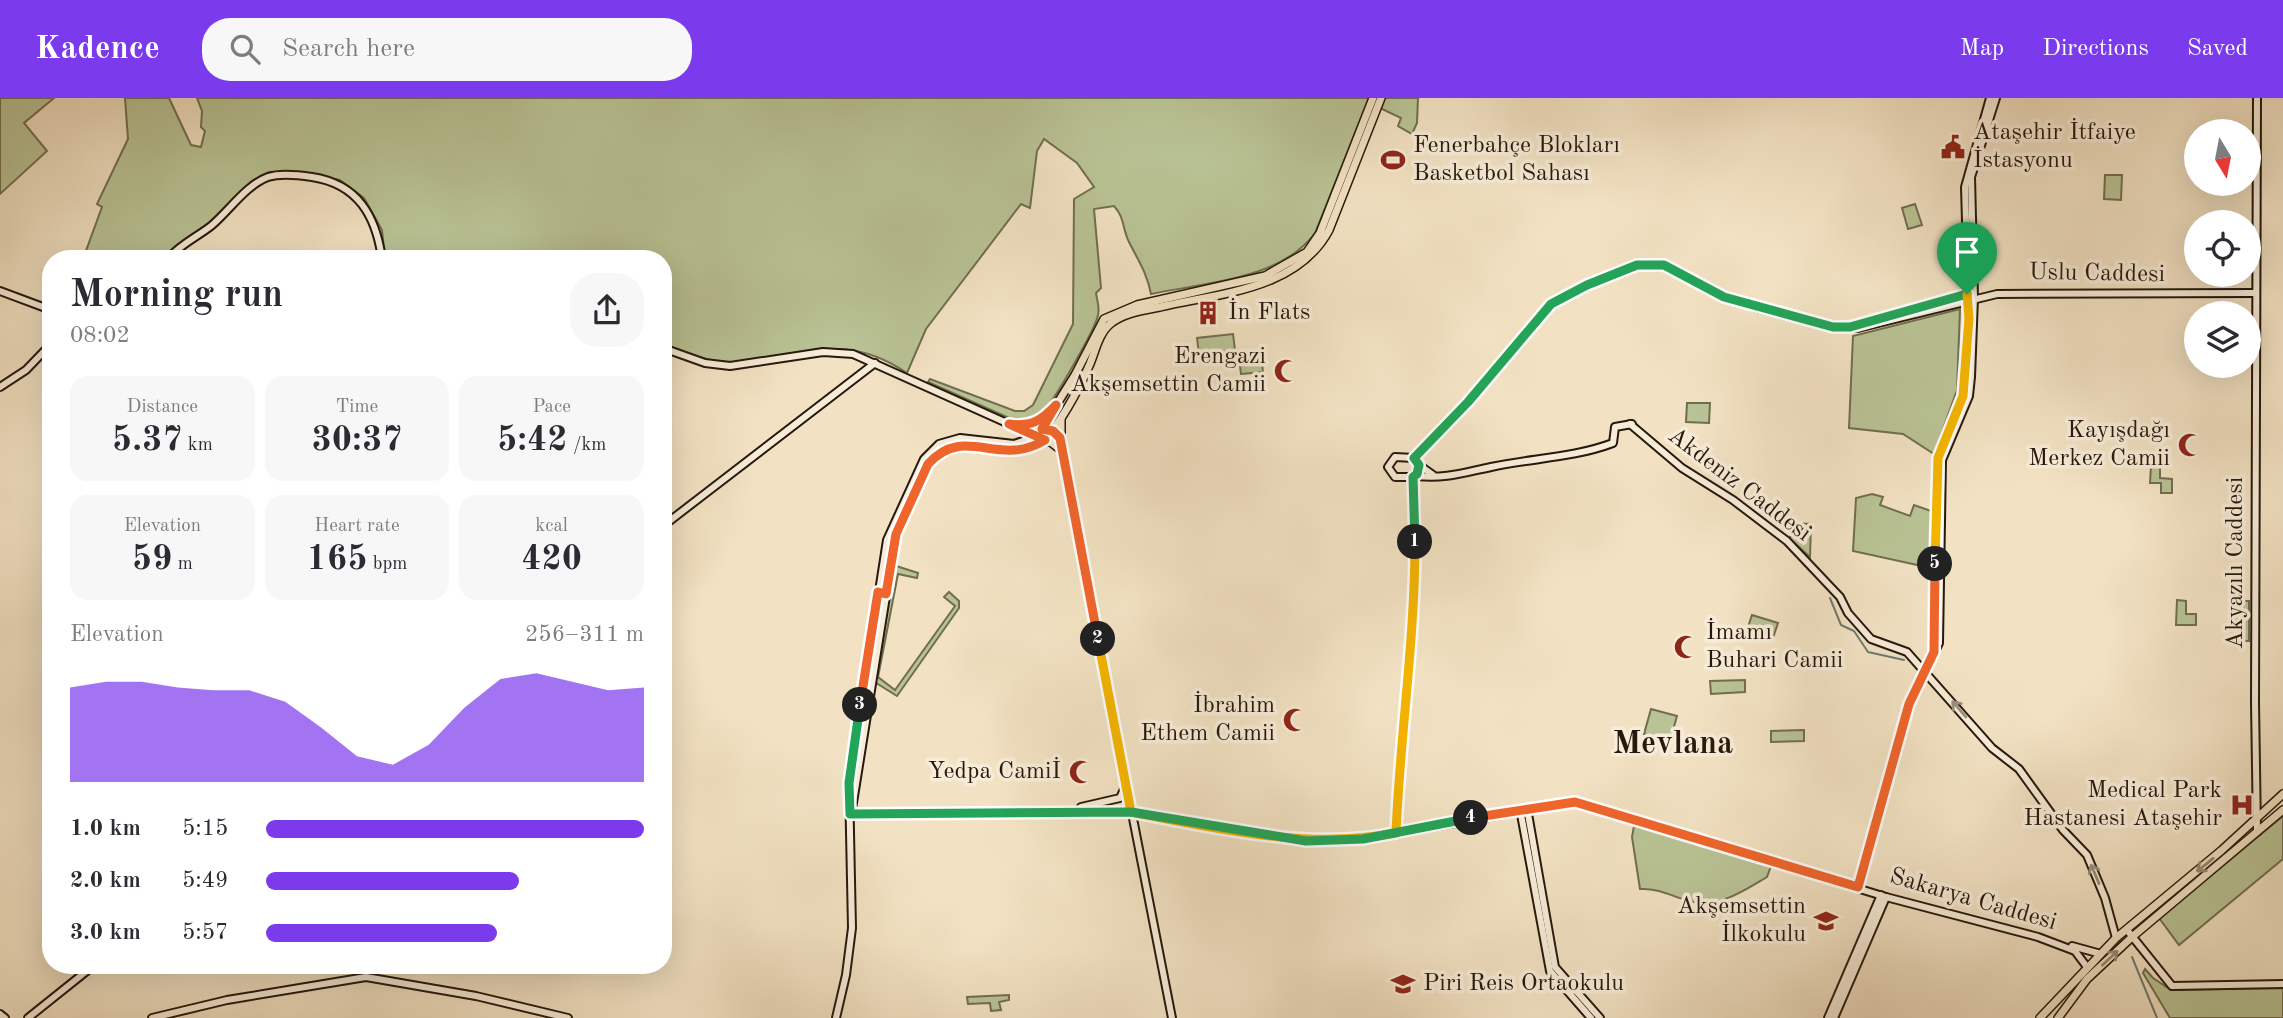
<!DOCTYPE html>
<meta charset="utf-8">
<style>
:root{--surface:#fff;--page:#f7f7f7;--text:#2b2b33;--muted:#7c7c81;--accent:#7c3aed}
body{margin:0;font-family:"Old Standard TT",serif;background:var(--page);color:var(--text);height:100vh;display:flex;flex-direction:column;font-size:26px;white-space:nowrap}
*{box-sizing:border-box;margin:0}
p{font-size:23px;color:var(--muted)}
.icon{flex:none;width:38px;height:38px;fill:none;stroke:currentColor;stroke-width:2;stroke-linecap:round;stroke-linejoin:round}
.map{position:relative;flex:1;overflow:hidden}
.panel{position:absolute;left:42px;top:152px;width:630px;height:724px;display:flex;flex-direction:column;background:var(--surface);border-radius:28px;box-shadow:0 7px 28px #0002}
.panel>*{flex:none}
.needle{width:46px;rotate:170deg}
.controls{position:absolute;left:2184px;top:21px;display:grid;gap:14px}
.controls a{display:grid;place-items:center;width:77px;height:77px;border-radius:50%;background:var(--surface);box-shadow:0 7px 28px #0002;font-size:35px}
.pin{position:absolute;display:grid;place-items:center;width:60px;height:60px;color:#fff;margin:-72px -30px;border-radius:50% 50% 50% 0;rotate:-45deg;box-shadow:0 0 7px #0007}
.pin .icon{rotate:45deg}
.km{position:absolute;width:35px;height:35px;margin:-18px;border-radius:50%;background:#222;color:#fff;font-size:19px;line-height:35px;text-align:center}
.round{display:grid;place-items:center;flex:none;width:74px;height:74px;border-radius:28px;background:var(--page)}
.overview{display:flex;align-items:center;justify-content:space-between;height:119px;padding:0 28px}
h1{font-size:38px;font-weight:600;line-height:52px}
.metrics{display:grid;grid-template-columns:repeat(3,1fr);gap:10px;height:119px;padding:7px 28px}
.metrics div{display:grid;align-content:center;border-radius:18px;background:var(--page);text-align:center}
.metrics b{font-size:35px;font-weight:600}
.metrics small{font-size:19px;font-weight:400}
.metrics p{font-size:19px}
.chart{height:196px;padding:14px 28px}
.chart p{display:flex;justify-content:space-between}
.chart svg{width:100%;height:126px;margin-top:7px;fill:var(--accent);opacity:.7}
ul{padding:0 28px;list-style:none;font-size:23px}
li{display:grid;grid-template-columns:112px 84px 1fr;align-items:center;height:52px}
li i{height:18px;border-radius:9px;background:var(--accent)}
header{display:flex;align-items:center;gap:42px;box-sizing:border-box;height:98px;padding:0 35px;background:var(--accent);color:#fff}
header strong{font-size:33px}
nav{display:flex;gap:38px;margin-inline-start:auto;font-size:24px}
.search{width:490px;height:63px;background:var(--page);display:flex;align-items:center;gap:18px;box-sizing:border-box;padding:0 24px;border-radius:28px;color:var(--muted);font-size:26px}
.map>svg:first-child{display:block}
.green{fill:#b9c395;stroke:#706e50;stroke-width:2}
.lines{fill:none;stroke-linecap:round;stroke-linejoin:round}
.stream{stroke:#6c7b73;stroke-width:2}
.secondary-casing{stroke:#26180c;stroke-width:10}
.primary-casing{stroke:#26180c;stroke-width:10}
.secondary{stroke:#f7ecd8;stroke-width:6}
.primary{stroke:#f2e2c3;stroke-width:7}
.oneway{stroke:#998d7c}
.oneway2{stroke:#968771}
.split-1-casing{stroke:#fff;stroke-width:14}
.split-2-casing{stroke:#fff;stroke-width:14}
.split-3-casing{stroke:#fff;stroke-width:14}
.split-4-casing{stroke:#fff;stroke-width:14}
.split-5-casing{stroke:#fff;stroke-width:14}
.split-6-casing{stroke:#fff;stroke-width:14}
.split-1{stroke:#22a559;stroke-width:9}
.split-2{stroke:#f5b400;stroke-width:9}
.split-3{stroke:#f0652b;stroke-width:9}
.split-4{stroke:#22a559;stroke-width:9}
.split-5{stroke:#f0652b;stroke-width:9}
.split-6{stroke:#f5b400;stroke-width:9}
.labels{text-anchor:middle;dominant-baseline:central;stroke-width:7;stroke-linejoin:round;paint-order:stroke}
.poi-label{font-size:24px;fill:#26180c;stroke:#f7ecd8;text-anchor:end}
.street-label{font-size:24px;fill:#26180c;stroke:#f7ecd8}
.district-label{font-size:32px;font-weight:bold;fill:#26180c;stroke:#f7ecd8}
</style>
<header>
<strong>Kadence</strong>
<div class="search"><svg class="icon" aria-label="search" viewBox="0 0 24 24"><circle cx="10" cy="10" r="6"/><path d="M15 15l6 6"/></svg>Search here</div>
<nav><a>Map</a><a>Directions</a><a>Saved</a></nav>
</header>
<div class="map">
<svg width="2283" height="920" viewBox="0 0 2283 920">
<rect width="100%" height="100%" fill="#f2e2c3"/>
<filter id="stains"><feTurbulence type="fractalNoise" baseFrequency=".00286" numOctaves="4"/><feColorMatrix values="0 0 0 0 .2 0 0 0 0 .09 0 0 0 0 .02 0 0 0 .5 -.17"/></filter>
<radialGradient id="worn" r=".72"><stop offset=".6" stop-color="#630" stop-opacity="0"/><stop offset="1" stop-color="#630" stop-opacity=".3"/></radialGradient>
<g class="green">
<polygon points="0,0 54,0 24,25 47,53 0,96"/>
<path d="M125,0H169L191,47L201,49L205,33L201,29L202,13L197,0H1369L1315,135C1281,182 1203,185 1151,196C1147,175 1138,162 1129,144C1122,130 1125,120 1114,108L1094,111L1101,190L1096,195C1097,202 1100,210 1098,217C1096,230 1051,309 1041,316C1033,322 1019,321 1009,320L928,284L930,281L1015,313H1024L1033,307L1073,226L1074,101L1094,89L1077,65L1044,41L1037,53L1030,110L1021,106L926,231L907,275C837,228 800,265 730,264C707,264 684,254 663,245V161H385L382,132L364,100L340,82L296,74H269L249,87L211,124L162,161H83L102,109L97,106L128,41Z"/>
<polygon points="1384,0 1418,0 1417,25 1412,36 1398,28 1401,20 1380,10"/>
<polygon points="2105,77 2122,77 2121,102 2104,101"/>
<polygon points="1915,106 1922,127 1908,131 1902,110"/>
<polygon points="1960,211 1957,292 1934,356 1903,336 1849,330 1853,238"/>
<polygon points="1233,236 1235,252 1199,256 1197,240"/>
<polygon points="1261,257 1263,274 1241,276 1239,259"/>
<polygon points="1687,305 1710,305 1709,325 1686,324"/>
<polygon points="2151,368 2160,368 2160,380 2172,381 2172,395 2161,395 2161,385 2150,385"/>
<polygon points="1872,396 1883,399 1880,407 1910,418 1914,407 1931,413 1931,470 1853,453 1856,400"/>
<polygon points="1791,425 1811,426 1810,459 1790,441"/>
<polygon points="893,467 918,475 917,480 898,476 878,579 895,592 955,508 944,499 949,494 959,503 959,510 897,598 873,583"/>
<polygon points="2177,502 2186,503 2186,516 2196,516 2196,527 2176,527"/>
<polygon points="2230,503 2249,503 2249,543 2239,543 2239,529 2230,529"/>
<polygon points="1752,517 1778,525 1772,543 1746,535"/>
<polygon points="1745,582 1745,594 1711,596 1710,583"/>
<polygon points="1651,611 1677,618 1670,643 1644,636"/>
<polygon points="1804,632 1804,643 1771,644 1771,633"/>
<polygon points="2283,718 2283,761 2179,847 2159,820"/>
<path d="M1634,728L1771,768L1767,779C1743,793 1718,811 1689,803C1671,798 1659,790 1640,791L1632,739Z"/>
<polygon points="2145,871 2153,880 2171,892 2283,890 2283,920 2170,920 2143,875"/>
<polygon points="1009,897 1009,902 999,904 1001,912 991,913 990,905 968,906 967,899"/>
</g>
<g class="lines">
<g class="stream">
<polyline points="1830,500 1841,527 1854,533 1868,554 1904,562"/>
<polyline points="2132,859 2157,920"/>
</g>
<g class="secondary-casing">
<g id="secondary">
<polyline points="2257,0 2255,604 2257,734"/>
<path d="M168,161C179,147 197,139 211,128C229,113 246,87 268,79C280,75 299,77 312,79C358,86 376,118 382,161"/>
<polyline points="0,193 51,212"/>
<polyline points="1969,225 1965,89 1990,0"/>
<polyline points="1850,228 1969,196"/>
<polyline points="663,250 705,265 730,268 823,254 853,256 1009,326"/>
<polyline points="0,289 26,272 51,246"/>
<polyline points="1630,326 1682,370 1733,402 1787,443 1840,499 1848,515 1871,541 1907,554 1992,650 2019,671 2063,732 2087,757 2105,800 2116,840"/>
<polyline points="1061,352 1172,920"/>
<polyline points="1414,360 1468,304 1551,206 1587,187 1637,167 1664,167 1724,199 1760,211 1823,227 1858,230 1997,196 2256,195"/>
<polyline points="1419,367 1433,377"/>
<path d="M1416,378C1446,381 1462,375 1491,369C1532,360 1573,360 1613,345L1615,329L1632,326"/>
<polyline points="1413,379 1395,379 1388,369 1395,359 1414,360"/>
<polyline points="663,428 875,265"/>
<polyline points="1934,552 1938,360 1963,298 1968,236"/>
<polyline points="1081,709 1120,700 1125,689"/>
<polyline points="1527,710 1555,869 1600,920"/>
<polyline points="852,711 896,436 928,366 954,347 1014,354 1045,342"/>
<polyline points="1520,711 1550,873 1591,920"/>
<polyline points="850,716 1131,714 1306,743 1363,741 1575,704 1886,799 2038,839 2075,853 2087,869"/>
<path d="M1396,735C1401,616 1420,498 1413,379"/>
<polyline points="1858,789 1909,606 1939,545 1942,362 1969,298 1971,279 1974,200 1971,79 1996,0"/>
<polyline points="2127,832 2172,888 2283,886"/>
<polyline points="2072,848 2101,856"/>
<polyline points="0,916 5,920"/>
<polyline points="28,920 93,868"/>
<polyline points="152,920 227,902 366,879 476,898 568,920"/>
<polyline points="836,920 846,877 852,830 849,686 887,442 924,361 939,346 960,340 1014,346 1037,338"/>
<polyline points="1828,920 1881,797"/>
<polyline points="1834,920 1886,799"/>
</g>
</g>
<g class="primary-casing">
<g id="primary">
<polyline points="1061,322 1061,352"/>
<polyline points="1009,326 1052,345 1061,352"/>
<polyline points="1017,327 1038,324 1047,317"/>
<polyline points="1037,338 1075,277 1104,221 1137,207 1265,178 1307,154 1320,135 1373,0"/>
<path d="M1045,342C1064,319 1077,295 1089,268C1095,255 1098,236 1110,226C1123,215 1144,212 1160,209C1220,195 1297,192 1329,132L1381,0"/>
<polyline points="2040,920 2116,840 2222,752 2283,696"/>
<polyline points="2058,920 2087,881 2132,839 2283,712"/>
</g>
</g>
<use href="#secondary" class="secondary"/>
<use href="#primary" class="primary"/>
</g>
<defs><path id="oneway-shaft" d="M-6 0H5M1.5-3L5.5 0L1.5 3" fill="none" stroke-width="1.6" stroke-linecap="round" stroke-linejoin="round" transform="scale(1.75)"/></defs>
<g class="oneway">
<use href="#oneway-shaft" transform="translate(1959 611) rotate(-131)"/>
<use href="#oneway-shaft" transform="translate(2095 776) rotate(-113)"/>
</g>
<g class="oneway2">
<use href="#oneway-shaft" transform="translate(2205 767) rotate(141)"/>
<use href="#oneway-shaft" transform="translate(2110 860) rotate(-43)"/>
</g>
<g class="lines">
<g class="split-1-casing">
<polyline id="split-1" points="1415,444 1413,379 1417,376 1419,367 1414,360 1468,304 1551,206 1587,187 1637,167 1664,167 1724,199 1833,229 1850,229 1967,196"/>
</g>
<g class="split-2-casing">
<path id="split-2" d="M1098,541L1131,714C1216,731 1310,752 1396,735C1400,638 1415,541 1415,444"/>
</g>
<g class="split-3-casing">
<path id="split-3" d="M860,607L878,494L886,496L896,436L928,366C965,325 998,371 1045,342L1009,326C1031,329 1041,323 1056,307L1042,331L1053,333L1060,340L1098,541"/>
</g>
<g class="split-4-casing">
<polyline id="split-4" points="860,607 849,685 850,716 1131,714 1306,743 1363,741 1471,720"/>
</g>
<g class="split-5-casing">
<polyline id="split-5" points="1471,720 1575,704 1858,789 1909,606 1934,554 1935,466"/>
</g>
<g class="split-6-casing">
<polyline id="split-6" points="1935,466 1938,360 1963,298 1969,220 1967,196"/>
</g>
<use href="#split-1" class="split-1"/>
<use href="#split-2" class="split-2"/>
<use href="#split-3" class="split-3"/>
<use href="#split-4" class="split-4"/>
<use href="#split-5" class="split-5"/>
<use href="#split-6" class="split-6"/>
</g>
<defs>
<g id="civic-bare" transform="scale(1.89)"><path d="M-.6-6.5H3V-4.5H.6V-3L4-1V1h2V6H-6V1h2V-1L-.6-3ZM-1.2 2.5V6h2.4V2.5Z" fill="#8f2418" stroke="#f7ecd8" stroke-width="2.5" paint-order="stroke"/></g>
<g id="stadium-bare" transform="scale(1.89)"><path d="M0-5a6.5 5 0 1 0 0 10a6.5 5 0 1 0 0-10ZM-3.5-1.8h7v3.6h-7Z" fill="#8f2418" stroke="#f7ecd8" stroke-width="2.5" paint-order="stroke"/></g>
<g id="building-bare" transform="scale(1.89)"><path d="M-4-6H4V6H1V3H-1V6H-4ZM-2.5-4.3h1.7v1.8h-1.7ZM.8-4.3h1.7v1.8H.8ZM-2.5-1h1.7V.8h-1.7ZM.8-1h1.7V.8H.8Z" fill="#8f2418" stroke="#f7ecd8" stroke-width="2.5" paint-order="stroke"/></g>
<g id="mosque-bare" transform="scale(1.89)"><path d="M3.5-4.9A6 6 0 1 0 3.5 4.9A5 5 0 1 1 3.5-4.9Z" fill="#8f2418" stroke="#f7ecd8" stroke-width="2.5" paint-order="stroke"/></g>
<g id="hospital-bare" transform="scale(1.89)"><path d="M-5-5h3v3.5h4V-5h3V5h-3V1.5h-4V5h-3Z" fill="#8f2418" stroke="#f7ecd8" stroke-width="2.5" paint-order="stroke"/></g>
<g id="school-bare" transform="scale(1.89)"><path d="M0-5L7-2L0 1L-7-2ZM-4 1L0 2.5L4 1V4Q0 6-4 4Z" fill="#8f2418" stroke="#f7ecd8" stroke-width="2.5" paint-order="stroke"/></g>
</defs>
<g fill-rule="evenodd">
<use href="#civic-bare" x="1953" y="49"/>
<use href="#stadium-bare" x="1393" y="62"/>
<use href="#building-bare" x="1208" y="215"/>
<use href="#mosque-bare" x="1286" y="273"/>
<use href="#mosque-bare" x="2190" y="347"/>
<use href="#mosque-bare" x="1686" y="549"/>
<use href="#mosque-bare" x="1295" y="622"/>
<use href="#mosque-bare" x="1081" y="674"/>
<use href="#hospital-bare" x="2242" y="707"/>
<use href="#school-bare" x="1826" y="823"/>
<use href="#school-bare" x="1403" y="886"/>
</g>
<g class="labels">
<g class="poi-label">
<text x="1973" y="35" text-anchor="start">Ataşehir İtfaiye<tspan x="1973" dy="28">İstasyonu</tspan></text>
<text x="1413" y="48" text-anchor="start">Fenerbahçe Blokları<tspan x="1413" dy="28">Basketbol Sahası</tspan></text>
<text x="1228" y="215" text-anchor="start">İn Flats</text>
<text x="1266" y="259">Erengazi<tspan x="1266" dy="28">Akşemsettin Camii</tspan></text>
<text x="2170" y="333">Kayışdağı<tspan x="2170" dy="28">Merkez Camii</tspan></text>
<text x="1706" y="535" text-anchor="start">İmamı<tspan x="1706" dy="28">Buhari Camii</tspan></text>
<text x="1275" y="608">İbrahim<tspan x="1275" dy="28">Ethem Camii</tspan></text>
<text x="1061" y="674">Yedpa Camiİ</text>
<text x="2222" y="693">Medical Park<tspan x="2222" dy="28">Hastanesi Ataşehir</tspan></text>
<text x="1806" y="809">Akşemsettin<tspan x="1806" dy="28">İlkokulu</tspan></text>
<text x="1423" y="886" text-anchor="start">Piri Reis Ortaokulu</text>
</g>
<g class="street-label">
<text transform="translate(2097 176) rotate(1)">Uslu Caddesi</text>
<text transform="translate(1739 387) rotate(37)">Akdeniz Caddesi</text>
<text transform="translate(2236 465) rotate(-90)">Akyazılı Caddesi</text>
<text transform="translate(1973 802) rotate(16)">Sakarya Caddesi</text>
</g>
<g class="district-label">
<text x="1673" y="647">Mevlana</text>
</g>
</g>
<rect width="100%" height="100%" filter="url(#stains)"/>
<rect width="100%" height="100%" fill="url(#worn)"/>
</svg>
<div class="controls">
<a><svg class="needle" viewBox="-14 -14 28 28"><path d="M0-13l5 13h-10z" fill="#e53935"/><path d="M0 13l5-13h-10z" fill="#7c7c81"/></svg></a>
<a><svg class="icon" aria-label="locate" viewBox="0 0 24 24"><circle cx="12" cy="12" r="6"/><path d="M12 2v4M12 18v4M2 12h4M18 12h4"/></svg></a>
<a><svg class="icon" aria-label="layers" viewBox="0 0 24 24"><path d="M12 4l9 5-9 5-9-5zM3 14l9 5 9-5"/></svg></a>
</div>
<div class="pin" style="left:1967px;top:196px;background:#1e9e55"><svg class="icon" aria-label="arrive" viewBox="0 0 24 24"><path d="M6 21V4h12l-3 4 3 4H6"/></svg></div>
<b class="km" style="left:1415px;top:444px">1</b>
<b class="km" style="left:1098px;top:541px">2</b>
<b class="km" style="left:860px;top:607px">3</b>
<b class="km" style="left:1471px;top:720px">4</b>
<b class="km" style="left:1935px;top:466px">5</b>
<section class="panel">
<div class="overview"><div><h1>Morning run</h1><p>08:02</p></div><a class="round"><svg class="icon" aria-label="share" viewBox="0 0 24 24"><path d="M12 15V3M7 8l5-5 5 5M5 13v7h14v-7"/></svg></a></div>
<div class="metrics">
<div><p>Distance</p><b>5.37<small> km</small></b></div>
<div><p>Time</p><b>30:37</b></div>
<div><p>Pace</p><b>5:42<small> /km</small></b></div>
</div>
<div class="metrics">
<div><p>Elevation</p><b>59<small> m</small></b></div>
<div><p>Heart rate</p><b>165<small> bpm</small></b></div>
<div><p>kcal</p><b>420</b></div>
</div>
<div class="chart"><p><span>Elevation</span>256–311 m</p>
<svg viewBox="0 0 160 44" preserveAspectRatio="none"><path d="M0 44V11L10 9L20 9L30 11L40 12L50 12L60 16L70 25L80 35L90 38L100 31L110 18L120 8L130 6L140 9L150 12L160 11V44z"/></svg>
</div>
<ul>
<li><b>1.0 km</b>5:15<i style="width:100%"></i></li>
<li><b>2.0 km</b>5:49<i style="width:67%"></i></li>
<li><b>3.0 km</b>5:57<i style="width:61%"></i></li>
</ul>
</section>
</div>
